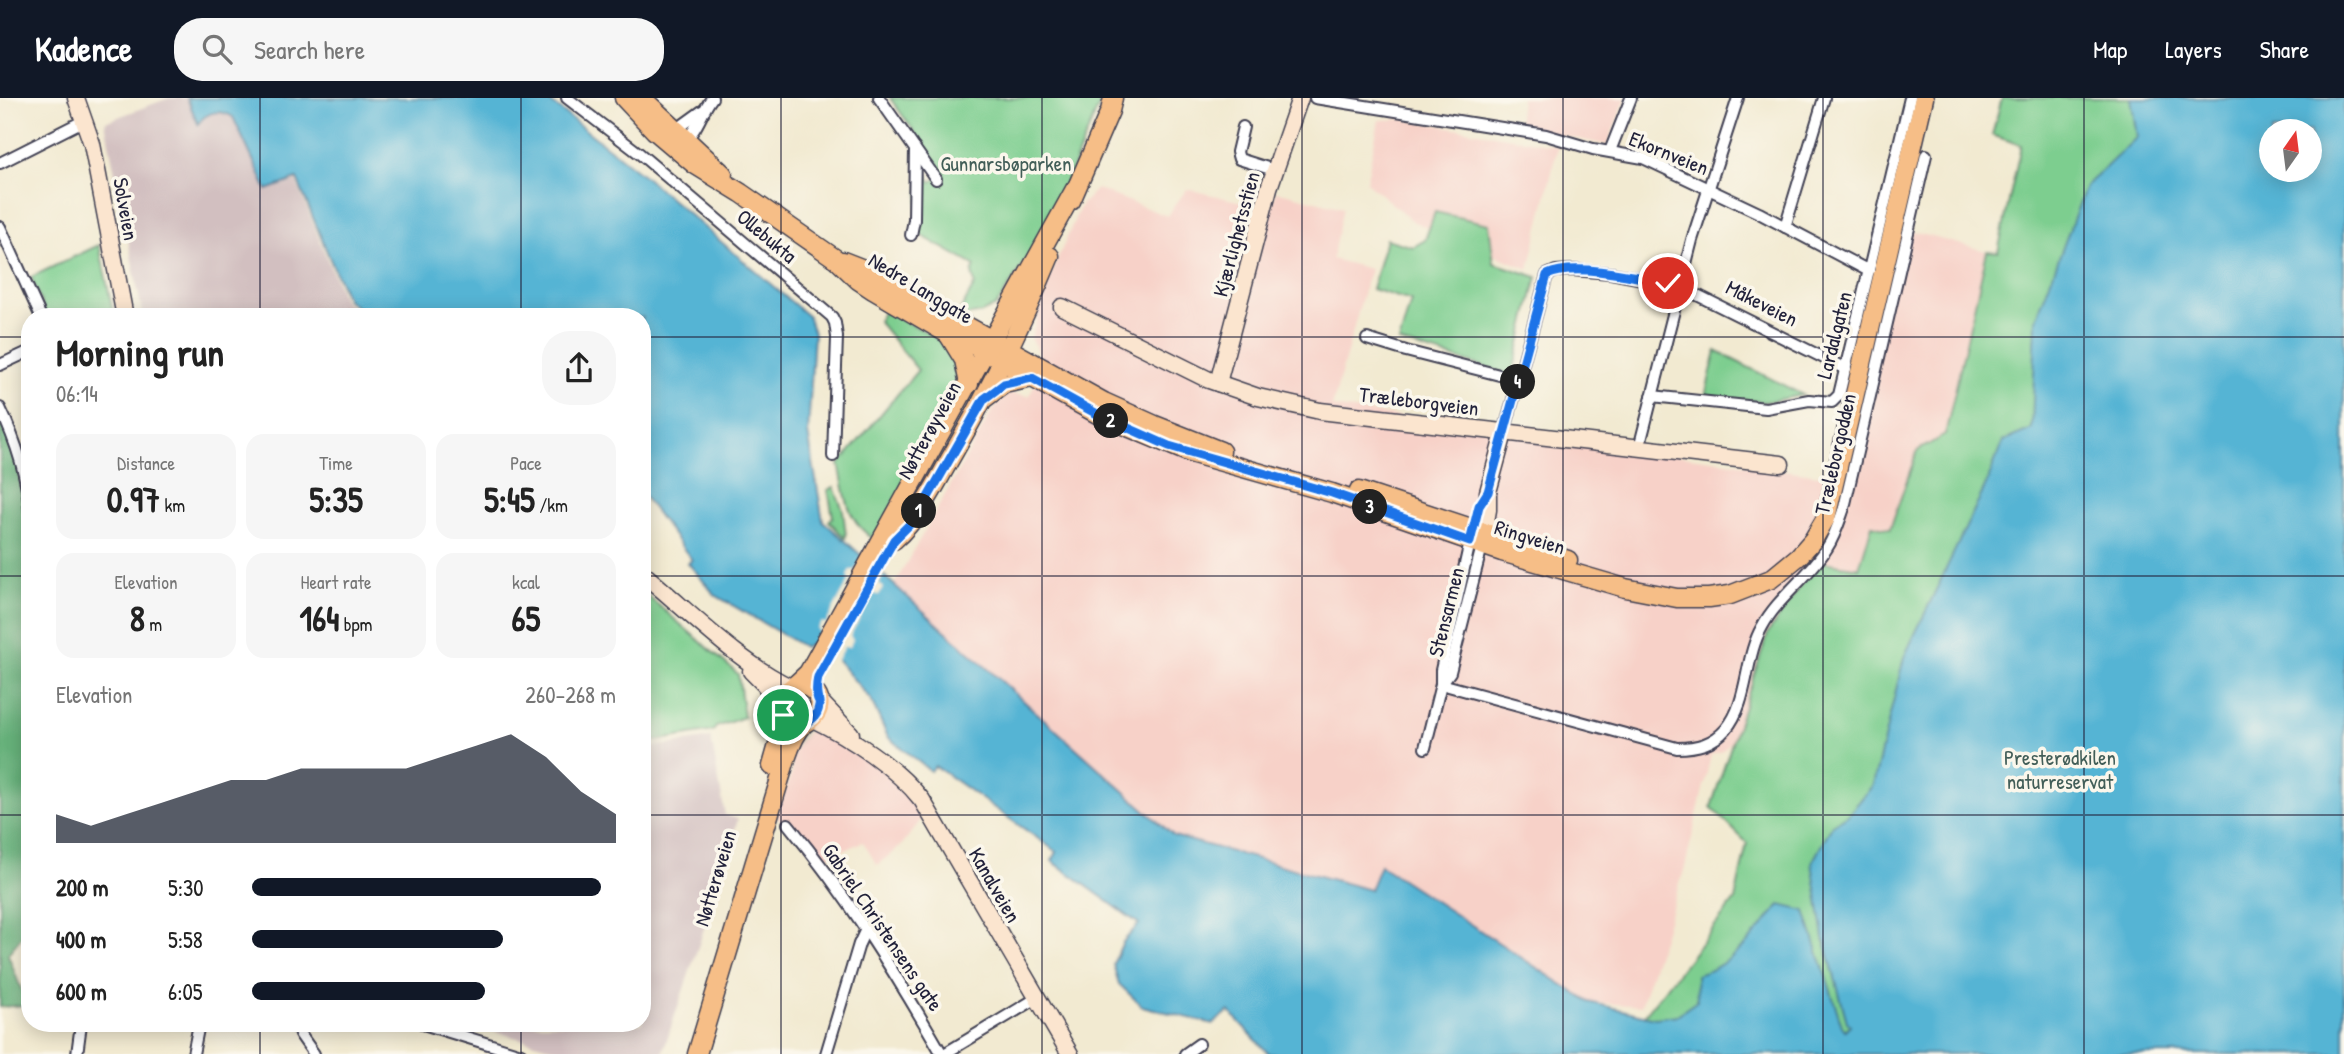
<!DOCTYPE html>
<meta charset="utf-8">
<style>
:root{--surface:#fff;--page:#f6f6f6;--text:#222;--muted:#767676;--accent:#111827}
body{margin:0;font-family:"Patrick Hand",sans-serif;background:var(--page);color:var(--text);height:100vh;display:flex;flex-direction:column;font-size:26px;white-space:nowrap}
*{box-sizing:border-box;margin:0}
p{font-size:23px;color:var(--muted)}
.icon{flex:none;width:38px;height:38px;fill:none;stroke:currentColor;stroke-width:2;stroke-linecap:round;stroke-linejoin:round}
.map{position:relative;flex:1;overflow:hidden}
.side{position:absolute;left:21px;top:210px;width:630px;height:724px;display:flex;flex-direction:column;background:var(--surface);border-radius:28px;box-shadow:0 4px 18px #0003}
.side>*{flex:none}
.needle{width:46px;rotate:14deg}
.buttons{position:absolute;left:2259px;top:21px;display:grid;gap:14px}
.buttons a{display:grid;place-items:center;width:63px;height:63px;border-radius:50%;background:var(--surface);box-shadow:0 4px 18px #0003;font-size:35px}
.pin{position:absolute;display:grid;place-items:center;width:60px;height:60px;color:#fff;margin:-30px;border:4px solid #fff;border-radius:50%;box-shadow:0 2px 7px #0007}
.km{position:absolute;width:35px;height:35px;margin:-18px;border-radius:50%;background:#222;color:#fff;font-size:19px;line-height:35px;text-align:center}
.round{display:grid;place-items:center;flex:none;width:74px;height:74px;border-radius:28px;background:var(--page)}
.headline{display:flex;align-items:center;justify-content:space-between;height:119px;padding:0 35px}
h1{font-size:38px;font-weight:700;line-height:52px}
.stats{display:grid;grid-template-columns:repeat(3,1fr);gap:10px;height:119px;padding:7px 35px}
.stats div{display:grid;align-content:center;border-radius:18px;background:var(--page);text-align:center}
.stats b{font-size:35px;font-weight:700}
.stats small{font-size:19px;font-weight:400}
.stats p{font-size:19px}
.chart{height:196px;padding:14px 35px}
.chart p{display:flex;justify-content:space-between}
.chart svg{width:100%;height:126px;margin-top:7px;fill:var(--accent);opacity:.7}
ul{padding:0 35px;list-style:none;font-size:23px}
li{display:grid;grid-template-columns:112px 84px 1fr;align-items:center;height:52px}
li i{height:18px;border-radius:9px;background:var(--accent)}
header{display:flex;align-items:center;gap:42px;box-sizing:border-box;height:98px;padding:0 35px;background:var(--accent);color:#fff}
header strong{font-size:33px}
nav{display:flex;gap:38px;margin-inline-start:auto;font-size:24px}
.search{width:490px;height:63px;background:var(--page);display:flex;align-items:center;gap:18px;box-sizing:border-box;padding:0 24px;border-radius:28px;color:var(--muted);font-size:26px}
.map>svg:first-child{display:block}
.built{fill:#f7d1c8}
.industrial{fill:#d2bfc0}
.green{fill:#7dce8f;stroke:#507865;stroke-width:2;fill-rule:evenodd}
.forest{fill:#66b17a;stroke:#446a5a;stroke-width:2}
.water{fill:#55b4d4;stroke:#3c6b88;stroke-width:2;fill-rule:evenodd}
.pier{fill:#f2ead1}
.lines{fill:none;stroke-linecap:round;stroke-linejoin:round}
.street-casing{stroke:#414052;stroke-width:14}
.secondary-casing{stroke:#414052;stroke-width:19}
.primary-casing{stroke:#414052;stroke-width:21}
.street{stroke:#fff;stroke-width:10}
.secondary{stroke:#fbe5cf;stroke-width:16}
.primary{stroke:#f6be87;stroke-width:18}
.route-casing{stroke:#fff;stroke-width:14}
.route{stroke:#1a73e8;stroke-width:9}
.grid{fill:none;stroke:#22223b;stroke-width:2;stroke-opacity:0.55}
.labels{text-anchor:middle;dominant-baseline:central;stroke-width:7;stroke-linejoin:round;paint-order:stroke}
.street-label{font-size:21px;fill:#22223b;stroke:#fbf7ec}
.park-label{font-size:21px;fill:#425e58;stroke:#fbf7ec}
</style>
<header>
<strong>Kadence</strong>
<div class="search"><svg class="icon" aria-label="search" viewBox="0 0 24 24"><circle cx="10" cy="10" r="6"/><path d="M15 15l6 6"/></svg>Search here</div>
<nav><a>Map</a><a>Layers</a><a>Share</a></nav>
</header>
<div class="map">
<svg width="2344" height="956" viewBox="0 0 2344 956">
<rect width="100%" height="100%" fill="#fbf7ec"/>
<filter id="ink" filterUnits="userSpaceOnUse"><feTurbulence type="fractalNoise" baseFrequency=".0143" numOctaves="2"/><feDisplacementMap in="SourceGraphic" scale="14" xChannelSelector="R" yChannelSelector="G"/><feConvolveMatrix kernelMatrix="1 2 1 2 8 2 1 2 1" color-interpolation-filters="sRGB"/></filter>
<filter id="wash" filterUnits="userSpaceOnUse"><feTurbulence type="fractalNoise" baseFrequency=".00686" numOctaves="4" result="noise"/><feDisplacementMap in="SourceGraphic" scale="28" xChannelSelector="R" yChannelSelector="G"/><feGaussianBlur stdDeviation="1.57" result="paint"/><feColorMatrix in="noise" values="0 0 0 0 0 0 0 0 0 0 0 0 0 0 0 0 0 1.4 0 .05"/><feComposite in="paint" operator="in"/></filter>
<g filter="url(#wash)">
<rect width="100%" height="100%" fill="#f2ead1"/>
<g class="built">
<polygon points="1521,0 1626,0 1607,47 1518,28"/>
<polygon points="1403,21 1558,48 1529,171 1414,124 1366,84 1379,22"/>
<polygon points="1097,91 1167,118 1187,91 1271,111 1276,93 1343,110 1332,161 1370,171 1332,309 1819,377 1842,383 1901,131 1986,153 1944,337 1917,352 1890,431 1871,427 1858,469 1833,466 1773,540 1744,631 1722,653 1711,657 1685,769 1641,908 1589,904 1381,767 1371,792 1175,738 894,487 993,312 1008,295 1029,298 1031,294 1044,266 1031,240 1046,188 1081,107"/>
<polygon points="815,631 828,634 835,642 841,644 901,684 924,718 901,748 877,767 863,744 819,762 801,740 776,718 792,675 792,660 799,644 809,633"/>
</g>
<g class="industrial">
<polygon points="169,0 187,0 198,26 212,14 226,15 232,19 267,92 296,83 344,203 366,219 143,219 105,24"/>
<polygon points="711,640 725,717 738,721 700,843 662,956 574,956 468,926 642,926 642,651"/>
</g>
<g class="green">
<polygon points="890,0 1102,0 1047,131 996,208 982,215 966,218 959,215 975,186 972,175 975,168 917,135 920,71 925,73 931,84 945,76"/>
<path d="M2002,0H2344V956L1640,923L1735,802L1747,745L1711,709L1768,535L1818,463L1859,470L1872,427L1890,431L1917,353L1945,337L1987,153L1998,154L2021,47L1992,37ZM2272,33H2310V72H2272Z"/>
<polygon points="1435,114 1489,126 1494,165 1537,179 1512,277 1399,244 1411,203 1372,191 1386,141 1413,149 1425,142"/>
<polygon points="99,147 114,219 47,219 31,179"/>
<path d="M884,213C923,234 967,242 958,296L877,444C845,422 847,401 839,366L918,272L878,223Z"/>
<polygon points="1716,253 1803,297 1765,304 1705,298"/>
<polygon points="834,389 843,412 846,438 845,440 829,423 833,419 828,392"/>
<polygon points="642,493 738,576 744,619 716,629 713,633 642,645"/>
</g>
<polygon class="forest" points="0,323 3,324 19,371 30,473 30,828 8,856 27,907 0,909"/>
<path class="water" d="M187,0H545L643,77L808,218L814,235L808,335L823,423L1174,738L1370,792L1380,767L1589,904L1655,920L1677,917L1697,903L1696,877C1731,869 1758,834 1780,807L1805,813L1842,928L1845,932L1850,927L1847,924L1824,840L1812,765L1832,727L1848,717L1873,687L1904,559L1986,387L2003,343L2032,331L2036,221L2086,88L2137,39L2131,0H2344V956H1269L1229,913L1213,926L1142,908L1119,886L1113,866L1123,844L1139,826L1052,763L1057,754L935,668L930,673L888,639L871,602L839,564L810,547L804,549L715,497L688,465L692,462L642,396V219H371L347,202L297,81L267,92L233,19C220,11 207,13 198,26ZM2272,33H2310V72H2272Z"/>
<polygon class="pier" points="864,456 885,475 879,486 883,490 879,497 873,496 850,538 853,542 849,549 844,549 835,565 811,552 820,535 817,531 821,524 826,525 849,482 847,478 850,472 855,472"/>
</g>
<g filter="url(#ink)">
<g class="lines">
<g class="street-casing">
<g id="street">
<polyline points="567,0 640,56 832,219 835,225 837,239 833,358"/>
<polyline points="879,0 936,81"/>
<polyline points="1315,0 1546,37 1593,51 1643,60 1759,115 1869,173"/>
<polyline points="1243,29 1237,54 1239,61 1274,72"/>
<polyline points="677,38 684,26 702,13"/>
<path d="M683,43C698,33 701,14 712,0"/>
<polyline points="1610,53 1631,0"/>
<polyline points="0,65 85,22"/>
<polyline points="0,129 41,219"/>
<polyline points="1785,129 1824,0"/>
<polyline points="911,137 914,122 915,51"/>
<polyline points="1367,241 1406,253 1519,282"/>
<polyline points="0,267 30,253"/>
<polyline points="1652,298 1766,310 1809,302 1832,304 1839,297 1910,0"/>
<path d="M0,310C16,343 27,376 30,414"/>
<polyline points="1504,335 1547,177 1556,173 1571,172 1611,175 1679,188 1846,271"/>
<polyline points="1639,350 1692,142 1738,0"/>
<path d="M1441,586L1677,650C1697,650 1713,646 1726,631C1749,604 1744,560 1762,529C1778,499 1809,479 1827,450C1835,438 1839,424 1844,410L1926,57"/>
<polyline points="1441,586 1450,574 1482,448"/>
<polyline points="1425,650 1441,586 1441,572 1470,444"/>
<path d="M788,726C847,797 896,876 942,956"/>
<polyline points="297,926 300,936 314,956"/>
<polyline points="423,926 521,956"/>
<polyline points="77,956 81,926"/>
<polyline points="193,956 199,926"/>
<polyline points="826,956 859,846 866,831"/>
<polyline points="944,956 1037,900"/>
<polyline points="1185,956 1199,946"/>
</g>
</g>
<g class="secondary-casing">
<g id="secondary">
<polyline points="76,0 92,46 125,219"/>
<polyline points="1062,209 1209,282 1258,299 1320,313 1781,366"/>
<polyline points="1218,285 1269,90 1300,0"/>
<polyline points="1482,445 1488,412 1488,394 1504,335"/>
<path d="M642,475C689,513 736,563 790,589"/>
<polyline points="751,573 764,586 780,608"/>
<polyline points="818,601 851,636"/>
<path d="M813,621C850,639 896,669 922,702L1070,956"/>
</g>
</g>
<g class="primary-casing">
<g id="primary">
<polyline points="624,0 655,33 694,66 741,95 836,161 858,182 873,192 948,236 969,245 1099,317 1190,355 1332,395 1502,454 1625,490 1677,500 1709,500 1730,497 1771,481 1799,458 1813,442 1826,420 1924,0"/>
<polyline points="642,0 723,76"/>
<polyline points="1071,103 1110,13 1113,0"/>
<polyline points="843,163 866,172 1104,304 1155,327 1221,353"/>
<polyline points="948,236 964,262 969,286"/>
<polyline points="985,300 1004,286 1032,280"/>
<polyline points="1359,393 1568,462"/>
<path d="M894,442C921,418 936,385 954,354C990,291 1022,226 1050,158"/>
<polyline points="795,587 808,575 813,566 1075,91"/>
<polyline points="772,668 782,633 783,617"/>
<path d="M697,956L786,661C790,649 795,635 804,626C809,622 814,621 817,615C826,599 810,586 795,587L782,597C776,615 787,625 805,625"/>
</g>
</g>
<use href="#street" class="street"/>
<use href="#secondary" class="secondary"/>
<use href="#primary" class="primary"/>
</g>
</g>
<g class="lines" filter="url(#ink)">
<g class="route-casing">
<path id="route" d="M783,617C794,629 816,628 819,608C820,599 818,606 817,597C816,591 817,584 818,579L886,456L894,442L909,427L927,401L984,301L1004,286L1032,280L1099,317L1169,348L1332,395L1470,444L1479,408L1488,394L1547,177C1574,164 1638,179 1668,185"/>
</g>
<use href="#route" class="route"/>
</g>
<path class="grid" d="M260,0V219M521,0V219M781,0V956M1042,0V956M1302,0V956M1563,0V956M1823,0V956M2084,0V956M0,239H30M642,239H2344M0,478H30M642,478H2344M0,717H30M642,717H2344M260,926V956M521,926V956"/>
<g class="labels">
<g class="street-label">
<text transform="translate(1669 55) rotate(22)">Ekornveien</text>
<text transform="translate(126 111) rotate(80)">Solveien</text>
<text transform="translate(1236 136) rotate(-75)">Kjærlighetsstien</text>
<text transform="translate(767 138) rotate(40)">Ollebukta</text>
<text transform="translate(921 190) rotate(31)">Nedre Langgate</text>
<text transform="translate(1762 205) rotate(27)">Måkeveien</text>
<text transform="translate(1834 237) rotate(-76)">Lardalgaten</text>
<text transform="translate(1419 303) rotate(7)">Træleborgveien</text>
<text transform="translate(929 332) rotate(-61)">Nøtterøyveien</text>
<text transform="translate(1835 356) rotate(-77)">Træleborgodden</text>
<text transform="translate(1530 439) rotate(17)">Ringveien</text>
<text transform="translate(1446 514) rotate(-76)">Stensarmen</text>
<text transform="translate(715 780) rotate(-73)">Nøtterøveien</text>
<text transform="translate(995 787) rotate(60)">Kanalveien</text>
<text transform="translate(883 829) rotate(56)">Gabriel Christensens gate</text>
</g>
<g class="park-label">
<text x="1006" y="65">Gunnarsbøparken</text>
<text x="2060" y="659">Presterødkilen<tspan x="2060" dy="24">naturreservat</tspan></text>
</g>
</g>
</svg>
<div class="buttons">
<a><svg class="needle" viewBox="-14 -14 28 28"><path d="M0-13l5 13h-10z" fill="#e53935"/><path d="M0 13l5-13h-10z" fill="#767676"/></svg></a>
</div>
<div class="pin" style="left:783px;top:617px;background:#1e9e55"><svg class="icon" aria-label="arrive" viewBox="0 0 24 24"><path d="M6 21V4h12l-3 4 3 4H6"/></svg></div>
<div class="pin" style="left:1668px;top:185px;background:#d93025"><svg class="icon" aria-label="check" viewBox="0 0 24 24"><path d="M5 12l5 5 9-10"/></svg></div>
<b class="km" style="left:919px;top:413px">1</b>
<b class="km" style="left:1111px;top:323px">2</b>
<b class="km" style="left:1370px;top:409px">3</b>
<b class="km" style="left:1518px;top:284px">4</b>
<section class="side">
<div class="headline"><div><h1>Morning run</h1><p>06:14</p></div><a class="round"><svg class="icon" aria-label="share" viewBox="0 0 24 24"><path d="M12 15V3M7 8l5-5 5 5M5 13v7h14v-7"/></svg></a></div>
<div class="stats">
<div><p>Distance</p><b>0.97<small> km</small></b></div>
<div><p>Time</p><b>5:35</b></div>
<div><p>Pace</p><b>5:45<small> /km</small></b></div>
</div>
<div class="stats">
<div><p>Elevation</p><b>8<small> m</small></b></div>
<div><p>Heart rate</p><b>164<small> bpm</small></b></div>
<div><p>kcal</p><b>65</b></div>
</div>
<div class="chart"><p><span>Elevation</span>260–268 m</p>
<svg viewBox="0 0 160 44" preserveAspectRatio="none"><path d="M0 44V34L10 38L20 34L30 30L40 26L50 22L60 22L70 18L80 18L90 18L100 18L110 14L120 10L130 6L140 14L150 26L160 34V44z"/></svg>
</div>
<ul>
<li><b>200 m</b>5:30<i style="width:96%"></i></li>
<li><b>400 m</b>5:58<i style="width:69%"></i></li>
<li><b>600 m</b>6:05<i style="width:64%"></i></li>
</ul>
</section>
</div>
